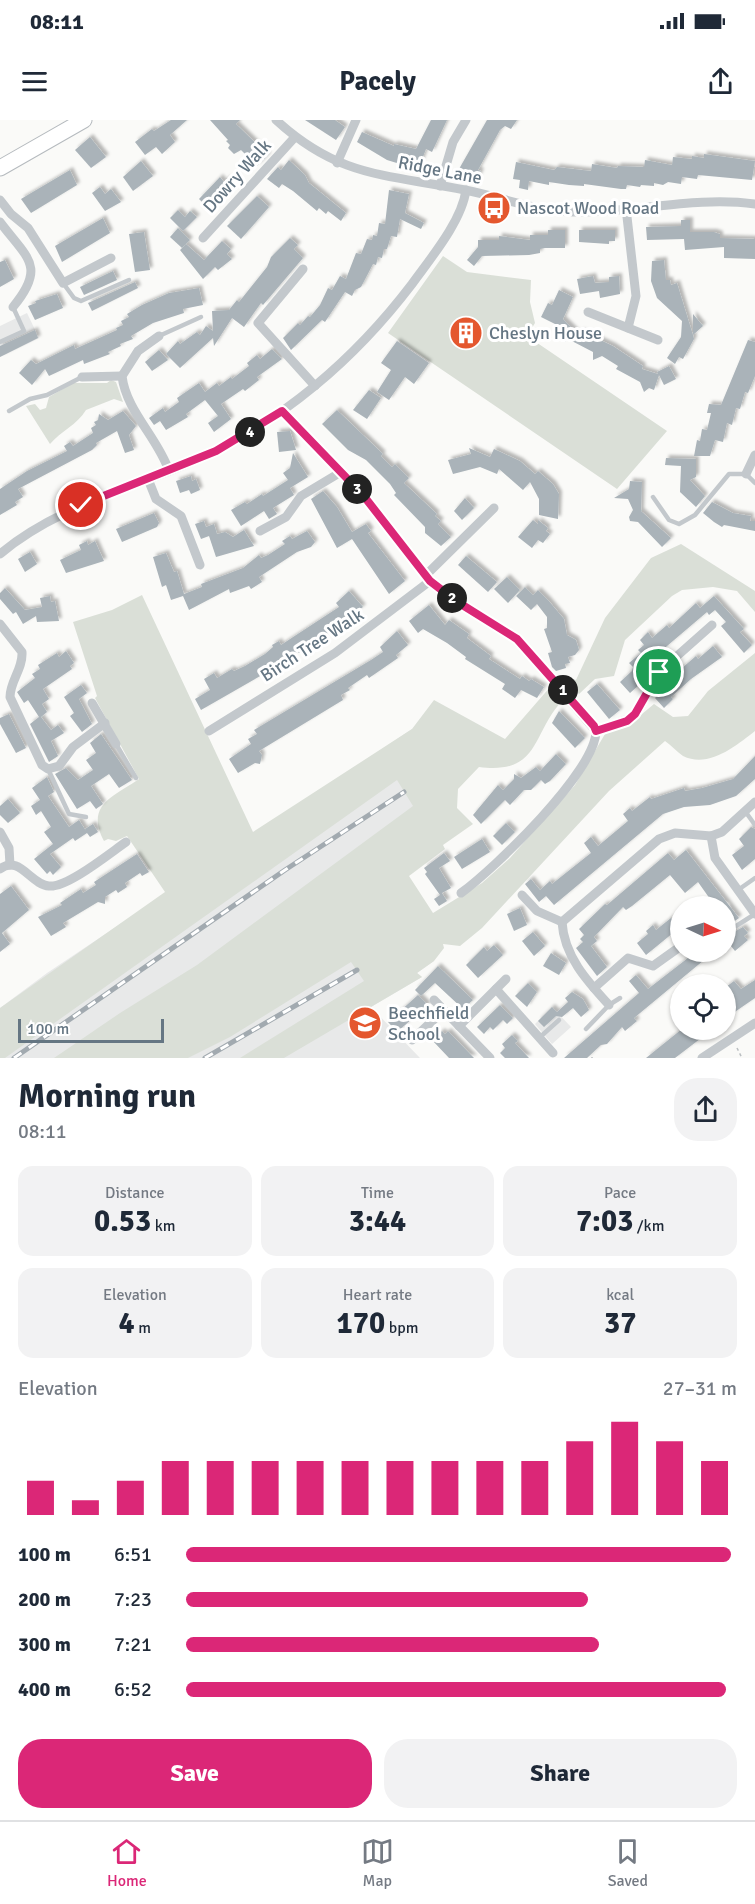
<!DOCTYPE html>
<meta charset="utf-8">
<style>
:root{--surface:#fff;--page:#f2f2f3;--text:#1f2937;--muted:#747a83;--line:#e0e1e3;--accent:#db2777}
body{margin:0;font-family:Signika,sans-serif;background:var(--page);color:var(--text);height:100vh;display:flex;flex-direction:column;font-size:22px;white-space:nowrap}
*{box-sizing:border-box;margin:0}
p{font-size:20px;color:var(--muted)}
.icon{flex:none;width:33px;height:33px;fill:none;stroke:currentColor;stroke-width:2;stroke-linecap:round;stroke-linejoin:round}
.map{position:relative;height:938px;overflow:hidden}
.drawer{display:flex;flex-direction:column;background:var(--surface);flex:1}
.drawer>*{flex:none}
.needle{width:39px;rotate:94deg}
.tools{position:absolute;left:670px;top:776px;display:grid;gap:12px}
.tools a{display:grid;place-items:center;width:66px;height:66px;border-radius:50%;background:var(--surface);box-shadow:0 2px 4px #0004;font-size:30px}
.scale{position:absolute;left:18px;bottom:15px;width:146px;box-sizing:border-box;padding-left:6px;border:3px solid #657683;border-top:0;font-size:16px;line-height:21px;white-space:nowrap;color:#657683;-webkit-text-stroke:4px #fff;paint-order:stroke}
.pin{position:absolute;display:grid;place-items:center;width:51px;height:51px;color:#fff;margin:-26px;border:3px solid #fff;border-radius:50%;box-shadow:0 2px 6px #0007}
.km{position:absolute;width:30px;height:30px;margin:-15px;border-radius:50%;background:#222;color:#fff;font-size:16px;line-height:30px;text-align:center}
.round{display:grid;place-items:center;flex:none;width:63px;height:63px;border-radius:24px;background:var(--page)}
.overview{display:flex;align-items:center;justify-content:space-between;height:102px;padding:0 18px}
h1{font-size:33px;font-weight:700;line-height:45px}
.stats{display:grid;grid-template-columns:repeat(3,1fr);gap:9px;height:102px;padding:6px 18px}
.stats div{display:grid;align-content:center;border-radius:15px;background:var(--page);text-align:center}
.stats b{font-size:30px;font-weight:700}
.stats small{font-size:16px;font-weight:400}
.stats p{font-size:16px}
.chart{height:168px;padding:12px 18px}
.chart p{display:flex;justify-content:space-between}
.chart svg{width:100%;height:108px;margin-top:6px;stroke:var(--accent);stroke-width:6}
.button{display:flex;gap:12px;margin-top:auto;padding:12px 18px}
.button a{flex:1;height:69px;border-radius:24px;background:var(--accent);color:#fff;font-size:24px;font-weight:700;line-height:69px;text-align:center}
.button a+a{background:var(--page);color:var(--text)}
ul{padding:0 18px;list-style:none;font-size:20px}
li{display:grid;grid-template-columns:96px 72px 1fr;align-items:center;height:45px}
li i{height:15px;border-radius:8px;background:var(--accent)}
.status{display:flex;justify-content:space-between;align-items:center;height:42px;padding:0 30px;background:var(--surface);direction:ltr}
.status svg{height:16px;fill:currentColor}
header{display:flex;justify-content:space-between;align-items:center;height:78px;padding:0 18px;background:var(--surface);font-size:27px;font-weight:700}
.tab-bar{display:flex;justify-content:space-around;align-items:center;height:84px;border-top:2px solid var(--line);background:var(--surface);font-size:16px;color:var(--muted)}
.tab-bar a{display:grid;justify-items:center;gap:3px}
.tab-bar .on{color:var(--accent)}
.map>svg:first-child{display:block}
.built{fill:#e8e9e9}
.green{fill:#dadfd7}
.building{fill:#aab3b9;filter:url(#shadow)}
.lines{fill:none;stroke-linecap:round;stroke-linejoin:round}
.primary-casing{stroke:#b5babe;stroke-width:17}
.path{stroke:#bbbfc2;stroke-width:1.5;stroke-dasharray:3 3;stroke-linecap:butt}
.service{stroke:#c3c8cc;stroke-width:4.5}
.minor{stroke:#c3c8cc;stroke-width:9}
.primary{stroke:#fff;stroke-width:15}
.rail-casing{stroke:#a2aab0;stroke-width:5}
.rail{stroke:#fff;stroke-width:3;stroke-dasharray:9;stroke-linecap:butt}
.route-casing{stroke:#fff;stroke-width:12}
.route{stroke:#db2777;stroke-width:8}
.labels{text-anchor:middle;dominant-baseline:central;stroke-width:6;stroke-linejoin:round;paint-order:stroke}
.street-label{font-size:18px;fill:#657683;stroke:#fff}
.poi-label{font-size:18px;fill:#657683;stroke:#fff;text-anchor:start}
</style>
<div class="status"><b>08:11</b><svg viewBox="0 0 49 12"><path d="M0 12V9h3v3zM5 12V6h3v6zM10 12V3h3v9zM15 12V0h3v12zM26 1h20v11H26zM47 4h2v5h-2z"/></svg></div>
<header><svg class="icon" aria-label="menu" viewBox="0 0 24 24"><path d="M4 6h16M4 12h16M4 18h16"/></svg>Pacely<svg class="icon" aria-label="share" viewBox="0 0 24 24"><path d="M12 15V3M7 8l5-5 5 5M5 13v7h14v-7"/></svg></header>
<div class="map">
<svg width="755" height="938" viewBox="0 0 755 938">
<defs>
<filter id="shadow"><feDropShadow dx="3" dy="-3" stdDeviation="1.5" flood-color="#0004"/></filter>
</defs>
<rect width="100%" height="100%" fill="#fafaf8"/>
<g class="built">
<polygon points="27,193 39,218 0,237 0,206"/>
<polygon points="412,609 446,658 366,757 434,841 417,853 422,857 371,887 420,938 0,938 0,888 47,853"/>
<polygon points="552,887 571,907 552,924 535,904"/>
</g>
<g class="green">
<polygon points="443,136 467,152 531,160 530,182 535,203 527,216 667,311 617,369 388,213"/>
<path d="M111,260L116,262L123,282L114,279L86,290C77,305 61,311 50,324L26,286L35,284L40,290L46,288L49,277L73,263H107Z"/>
<polygon points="681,424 755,471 755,492 737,471 713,467 682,470 672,476 625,520 614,556 595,559 579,574 563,556 576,560 605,498 651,438"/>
<path d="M142,475L253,712L412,609L434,580L505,619L551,566L563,580C531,613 541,655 479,647L458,669L457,688L473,704L443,725L445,729L409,756L433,793L482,763L510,738L575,665L605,614L630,604L654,584L673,597L688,596L708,571L755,533V611C737,625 709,649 683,636C677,632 671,625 665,621L609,671L482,808L460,826L443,824L444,828L434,841L417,853L422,857L284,938H240L364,861L351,842L230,917L188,938H54L120,893L197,845L413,686L397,660L5,938H0V888L165,772L127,716L116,721L108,719L104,721C85,685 113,677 139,659L95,578L97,576L73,502L112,490Z"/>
</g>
<g class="building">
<polygon points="171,0 187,0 170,15 175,22 162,34 156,27 145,35 135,22 152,9 154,11"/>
<polygon points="210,0 240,0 236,4 268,35 257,46 241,30 234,34 228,28 230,25 226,21 228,20"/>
<polygon points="305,0 335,0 345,7 336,20"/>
<polygon points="431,0 447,0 432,32 426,29 421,42 403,35 400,44 387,40 357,22 362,12 394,26 394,24 416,29"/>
<polygon points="487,0 517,0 511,9 505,6 500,10 478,50 481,51 476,62 468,59 471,54 459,49"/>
<polygon points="90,17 106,37 91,48 75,30"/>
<polygon points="704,34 755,41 752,60 698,55 697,59 682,57 681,64 668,62 663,65 654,63 654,66 641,65 640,67 627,65 626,69 621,69 584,64 584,66 569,65 549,62 549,65 529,61 528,70 519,68 520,60 513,59 516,42 554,50 557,47 591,51 592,44 617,48 618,46 644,47 645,40 672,45 673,37 692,39 692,36 704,38"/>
<polygon points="289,40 305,55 309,63 346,93 341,101 328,91 326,94 319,88 317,91 293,71 282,64 279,68 267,59 278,47 281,50"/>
<polygon points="141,41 153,56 133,71 123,57"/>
<polygon points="70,50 77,65 31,93 21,79"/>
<polygon points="220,57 224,62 228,58 233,64 230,67 232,69 221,81 214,80 207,87 199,79"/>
<polygon points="100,67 105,74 111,69 121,82 105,91 92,73"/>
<polygon points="389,70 409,74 405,93 424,103 421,109 400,99 397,117 391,116 387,129 384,129 382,138 378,137 376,145 373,144 361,167 355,170 352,176 345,172 325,202 322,200 291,230 283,218 298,203 300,205 308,196 310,197 320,185 328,168 332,170 340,156 346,159 356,133 361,134 367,119 372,120 373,115 377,116 379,103 385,104"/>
<polygon points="257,76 269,87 241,119 227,106"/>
<polygon points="178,90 185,97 190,91 197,97 183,111 170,98"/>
<polygon points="103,98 110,113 62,142 55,126"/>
<polygon points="681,100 690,100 690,112 714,112 720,114 720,118 755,119 755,139 724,138 724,127 685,130 684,119 647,120 646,107 681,106"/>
<polygon points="178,108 190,120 182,128 170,117"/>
<polygon points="548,110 565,110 565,128 545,128 540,129 540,133 529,135 482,136 474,146 467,140 478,127 478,120 499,120 499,116 530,120 530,115 548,115"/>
<polygon points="579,110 615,110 615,121 609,121 609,124 579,122"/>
<polygon points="144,112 150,150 135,152 129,114"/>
<polygon points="290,118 298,125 294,129 303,138 263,185 261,183 244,207 232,198 214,226 213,218 180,248 166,234 178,221 180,224 197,212 200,215 206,206 213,211 212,191 229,190 237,180 239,182 267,147 271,137"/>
<polygon points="222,121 231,129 227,134 232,139 218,150 215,147 203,159 180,130 186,124 204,140"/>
<polygon points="5,140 14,159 0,167 0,142"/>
<polygon points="664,140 666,160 670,160 671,165 677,163 693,215 693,194 703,206 693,215 694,219 683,239 679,237 675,244 667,238 681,217 682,201 657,178 651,161 652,141"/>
<polygon points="113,151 117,160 84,175 80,167"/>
<polygon points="593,156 595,163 609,162 609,157 619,156 620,174 600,178 599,171 580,174 577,159"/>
<polygon points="135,162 138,168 92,191 88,183"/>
<polygon points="199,168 203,185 183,189 184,193 153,203 131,216 133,219 120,224 121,226 108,232 110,234 84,244 83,240 49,256 45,249 32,265 19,253 31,240 36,244 74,225 75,229 117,210 116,208 123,205 121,201 129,197 127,194 142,185 169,173"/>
<polygon points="559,170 573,177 563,199 579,215 581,211 613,226 643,246 642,249 658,254 657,252 669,246 676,259 664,265 659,255 654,270 649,268 644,272 640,262 616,249 618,246 602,236 593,240 593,232 568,219 565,222 553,208 557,205 541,197 548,183 552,185"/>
<polygon points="57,174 63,188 35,200 28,186 36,183 35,181"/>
<polygon points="35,210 38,218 0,237 0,226"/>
<polygon points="748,220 755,222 755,256 748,273 745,272 740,289 736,288 732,305 727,303 723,322 715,320 710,336 694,336 697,320 700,321 702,309 707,310 711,293 707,293 709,284 721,285"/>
<polygon points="397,221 429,243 414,264 405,257 389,280 377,272 391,250 381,243"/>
<polygon points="272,229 282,239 257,257 259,260 245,271 243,269 221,284 231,299 214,312 208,303 218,296 205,280 186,294 188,297 166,310 160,301 154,305 149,298 163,288 165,292 179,282 177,278 199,263 205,272 217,263 219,266 231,257 232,259 249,246 247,243 257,235 260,239"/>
<polygon points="159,230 168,240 152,251 145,242"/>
<polygon points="369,270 381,278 367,299 353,290"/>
<polygon points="337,290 383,334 381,336 392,347 395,344 409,358 404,363 437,394 435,396 441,401 438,404 451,417 441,426 425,413 425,407 394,375 396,373 390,364 366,340 348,330 322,304"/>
<polygon points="123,291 136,306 129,315 134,330 125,333 117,311 96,323 97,325 92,330 18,369 23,377 15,382 17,385 0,395 0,369 27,351 67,331 64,326 70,322 73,326 93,313 91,308 96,305 94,302 98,300 99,294 108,300"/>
<polygon points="290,311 296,330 279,332 277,312"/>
<polygon points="469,328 490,337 494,329 520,341 535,354 538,351 553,364 559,374 558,399 539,395 539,379 530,362 523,370 499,349 497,354 480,347 453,354 448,340 471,334"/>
<polygon points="293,333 308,357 290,368 294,375 273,388 277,394 269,399 264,391 241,406 231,390 245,382 247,384 262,374 263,376 288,360 283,353 290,348"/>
<polygon points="666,338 696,339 696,357 690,360 705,376 696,387 680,372 681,346 665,345"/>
<polygon points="191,356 192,361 196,359 200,370 191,374 189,370 180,373 176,361"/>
<polygon points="630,361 642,362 641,391 671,418 662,427 638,402 630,401 629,397 633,390 628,379 614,378 629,369"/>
<polygon points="323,371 337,387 352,412 366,404 371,411 368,413 405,461 389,474 352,419 337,428 311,379"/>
<polygon points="465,378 474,388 462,400 454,391"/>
<polygon points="712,382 733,393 751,396 750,401 755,401 755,411 724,405 722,407 714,402 703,393"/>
<polygon points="154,393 159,403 157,407 122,422 116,409"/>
<polygon points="533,400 538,404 538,400 548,408 546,411 550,414 543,423 538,420 532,428 518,417"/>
<polygon points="204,401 206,407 214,404 217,414 225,412 233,417 244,410 254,426 216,437 209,416 201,419 195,404"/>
<polygon points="307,411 315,422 311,427 297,432 259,457 262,462 251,469 249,466 230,473 229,469 189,490 183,476 171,480 166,465 162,467 153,437 166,433 174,452 177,451 184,474 202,467 201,464 243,448 259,435 261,438 268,435 285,424 282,421 290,416 292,419"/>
<polygon points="87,421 88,425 95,421 104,441 66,453 60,440 81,430 79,425"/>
<polygon points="30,432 37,444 25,452 18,439"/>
<polygon points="466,436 497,462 488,472 458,445"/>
<polygon points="507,457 520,470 508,483 494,469"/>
<polygon points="525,467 533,475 538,470 548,480 564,499 567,515 576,520 579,530 575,535 568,537 570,543 565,544 566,548 556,551 552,547 548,533 552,532 544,509 547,508 547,497 537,484 531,490 516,476"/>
<polygon points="5,468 25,490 42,487 40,478 50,476 51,482 55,481 59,501 37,502 36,496 23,504 16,492 13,494 0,479 0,473"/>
<polygon points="349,471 363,487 310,526 299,533 297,531 274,548 201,590 195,579 210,570 204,559 214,553 217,558 232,549 234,551 245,546 265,534 273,527 272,525 279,521 281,525 339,487 336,483"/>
<polygon points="714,476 744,509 740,512 752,525 744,533 721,506 726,502 715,490 709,495 707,492 647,543 645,550 635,558 640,564 630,573 620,562 632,551 633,547 629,543 641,533 638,530 644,525 640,520 648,512 652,518 667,505 669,508 696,483 700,488"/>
<polygon points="429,485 445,505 449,500 469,514 467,518 491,536 489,539 520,559 522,556 529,561 531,559 544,567 537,578 521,570 515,578 502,569 505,564 465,539 466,537 447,523 423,509 418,513 409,501"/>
<polygon points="397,511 408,525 396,535 398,538 369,558 367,555 348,568 350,570 341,575 343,580 259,631 262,635 260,644 255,643 238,653 229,639 251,624 248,619 257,614 254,610 371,540 383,532 380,527"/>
<polygon points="713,526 722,537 691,559 671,577 673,579 664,588 655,578 668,564 666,562 696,536 698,539"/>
<polygon points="66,531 74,543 70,546 72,549 43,569 49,579 42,584 47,592 41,597 51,610 58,605 64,613 51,621 58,636 49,642 30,604 39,597 28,580 24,583 17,572 35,558 32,554 40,549 38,545 57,533 59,537"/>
<polygon points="597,564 620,590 609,599 587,572"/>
<polygon points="81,565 87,573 79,579 92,604 82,612 70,596 74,593 64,577"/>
<polygon points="559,591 585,618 575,628 552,603"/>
<polygon points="9,594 26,628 16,633 0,604 0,598"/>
<polygon points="101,614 132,660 119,668 109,654 91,666 103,684 96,689 90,681 77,689 55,654 66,648 78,660 93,650 86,640 96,633 90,623"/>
<polygon points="556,634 566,644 550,661 545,664 541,660 531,670 524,670 510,685 505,680 481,704 473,695 498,665 503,670 514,659 514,654 521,658 536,647 540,651"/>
<polygon points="755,636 755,659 736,676 710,685 684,687 663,694 554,785 546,776 539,782 525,764 531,759 540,770 550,761 552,764 591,733 584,723 591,717 598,726 628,701 623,694 630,688 632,691 650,677 651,679 684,668 685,671 702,668 733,659"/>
<polygon points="47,657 54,672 48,676 69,707 79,700 86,711 85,709 93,704 98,712 90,717 87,713 75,721 73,718 50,734 61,747 53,755 50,751 47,754 34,739 53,724 44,712 51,707 41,691 36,695 31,686 40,680 32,668"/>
<polygon points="8,679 20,693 8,703 0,695 0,686"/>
<polygon points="506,703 515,712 502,725 493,716"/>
<polygon points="751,707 755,709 755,739 742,750 732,735 744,726 739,719"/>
<polygon points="482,719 490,732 462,749 454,737"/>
<polygon points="686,730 739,798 729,805 730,811 734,812 743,807 748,813 744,816 748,820 735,831 726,820 726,786 715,786 698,762 685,773 670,755 632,786 626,790 623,787 594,817 597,821 591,826 607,847 597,856 576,828 583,822 580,819 584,815 579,809 605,784 607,785 668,733 674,740"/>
<polygon points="444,733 450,741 439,748 451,768 442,773 447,781 439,786 434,779 440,775 425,754 427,752 424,748"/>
<polygon points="137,734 149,752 142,756 140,753 125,763 127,767 118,773 116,770 105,777 105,784 98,782 63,803 66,807 51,816 38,797 62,785 60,783 81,769 83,773 96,765 94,762"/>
<polygon points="11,766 29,790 2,813 10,824 0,832 0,774"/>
<polygon points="520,788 527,805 514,811 507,794"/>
<polygon points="671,798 679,808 646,835 637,823 648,814 646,811 653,805 656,810"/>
<polygon points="533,812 545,826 534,836 522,821"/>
<polygon points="494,825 503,835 478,858 466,845 484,827 487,831"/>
<polygon points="697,831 704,840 634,898 637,901 625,911 622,907 607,924 601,925 587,938 564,938 639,873 629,861 636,855 648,869"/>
<polygon points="551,833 566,843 559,855 543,846"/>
<polygon points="438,846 473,880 463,889 435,863 421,876 415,870"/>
<polygon points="755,860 755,878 726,898 726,867 734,861 741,869"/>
<polygon points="528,863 537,872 527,887 515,876"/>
<polygon points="572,872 583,879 589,890 581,897 573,888 562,897 556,896 544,907 538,901 552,887 557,892 568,882 565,878"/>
<polygon points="418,875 428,885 397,912 388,902"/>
<polygon points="500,885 513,898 507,904 503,900 493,910 490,907 484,914 477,907"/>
<polygon points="682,909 713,909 675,938 646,938"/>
<polygon points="442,911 445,914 448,911 474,938 449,938 432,920"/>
<polygon points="512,915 518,921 515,923 529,938 505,938 500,933 505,928 502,924"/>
</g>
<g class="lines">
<g class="primary-casing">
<polyline id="primary" points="0,48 84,0"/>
</g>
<g class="path">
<polyline points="737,928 742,938"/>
<polyline points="592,937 592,938"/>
</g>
<g class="service">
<polyline points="63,163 74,178 81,181 129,160"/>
<polyline points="159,216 201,197"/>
<polyline points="0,222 24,211 13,187"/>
<polyline points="9,291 30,279 47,275 82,257"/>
<polyline points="653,377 669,400 679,404 695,395 729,354 746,354 755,363"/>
<polyline points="116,624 136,658"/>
<polyline points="48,649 69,694 86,697"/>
<polyline points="745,691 755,705"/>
<polyline points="738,770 755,758"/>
<polyline points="733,808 755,794"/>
<polyline points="586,909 609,885 620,878"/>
<polyline points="539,918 559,900"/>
</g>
<g class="minor">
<path d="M276,0C339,58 386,54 465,70C501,77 535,91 572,92C634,93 694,76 755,84"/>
<polyline points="337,43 356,0"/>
<polyline points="440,66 453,22 466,0"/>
<polyline points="0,80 11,94 28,108 63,163 111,138"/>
<polyline points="626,88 636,176 628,208"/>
<path d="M0,102C27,138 47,146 13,187"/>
<polyline points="203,118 295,17"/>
<polyline points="303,149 258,203 315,266"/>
<polyline points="588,192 658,220"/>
<path d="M159,216L138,231L122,256C126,291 158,318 169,351"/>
<polyline points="82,257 122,256"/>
<polyline points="282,291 363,375 430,461 456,481 517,519 596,611"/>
<polyline points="746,354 755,335"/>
<polyline points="148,359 156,379 181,396 200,445"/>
<polyline points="260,411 286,397 301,376 341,352"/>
<path d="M0,434C57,386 129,370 196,340C282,302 355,239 412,164C430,139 462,101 466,70"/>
<polyline points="425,456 494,388"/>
<path d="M0,504L22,532C23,549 10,561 10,577L42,645L48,649L59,646L73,627L105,603"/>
<polyline points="92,583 116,624"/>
<polyline points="209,611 335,533 430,461"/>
<polyline points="755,682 722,712 711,716 715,738 755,794"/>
<polyline points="0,712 9,728 10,745"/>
<path d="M0,749C19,734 31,765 49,766C67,768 110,733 126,722"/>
<path d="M461,773C494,749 596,651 596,611L631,598L641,586L659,552L712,505"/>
<polyline points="522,775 537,791 562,802 659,719 675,713 711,716"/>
<path d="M562,802C564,836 587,861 609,885"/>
<polyline points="594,868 628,838 653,846 681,826"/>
<polyline points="496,869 553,933"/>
<polyline points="434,880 490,938"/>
<polyline points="459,906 506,859"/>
<polyline points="412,920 444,890"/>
<polyline points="702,938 755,903"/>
</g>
<use href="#primary" class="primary"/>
<g class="rail-casing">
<g id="rail">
<polyline points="14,938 285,750 404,672"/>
<polyline points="205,938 357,850"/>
</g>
</g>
<use href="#rail" class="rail"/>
</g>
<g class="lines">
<g class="route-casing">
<polyline id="route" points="81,385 216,331 282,291 363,375 430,461 456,481 517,519 594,606 596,611 627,601 635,594 659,552"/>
</g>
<use href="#route" class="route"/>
</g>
<defs>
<g id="bus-disc" transform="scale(1.725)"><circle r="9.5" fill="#e4572e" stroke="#fff"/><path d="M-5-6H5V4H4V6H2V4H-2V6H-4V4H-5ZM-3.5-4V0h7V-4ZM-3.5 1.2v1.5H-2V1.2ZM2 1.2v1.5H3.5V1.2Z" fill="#fff"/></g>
<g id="building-disc" transform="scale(1.725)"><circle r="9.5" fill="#e4572e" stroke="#fff"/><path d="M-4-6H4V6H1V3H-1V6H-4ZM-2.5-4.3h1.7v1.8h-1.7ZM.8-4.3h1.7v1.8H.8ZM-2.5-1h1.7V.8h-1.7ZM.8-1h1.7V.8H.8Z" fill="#fff"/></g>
<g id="school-disc" transform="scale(1.725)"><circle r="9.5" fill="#e4572e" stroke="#fff"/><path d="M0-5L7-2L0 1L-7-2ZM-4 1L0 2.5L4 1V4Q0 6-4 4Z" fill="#fff"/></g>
</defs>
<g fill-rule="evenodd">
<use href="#bus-disc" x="494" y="88"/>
<use href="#building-disc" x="466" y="213"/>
<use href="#school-disc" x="365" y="903"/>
</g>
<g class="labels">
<g class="street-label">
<text transform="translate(440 50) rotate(11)">Ridge Lane</text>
<text transform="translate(237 56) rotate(-48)">Dowry Walk</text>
<text transform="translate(312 525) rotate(-33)">Birch Tree Walk</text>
</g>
<g class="poi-label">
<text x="517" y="88">Nascot Wood Road</text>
<text x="489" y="213">Cheslyn House</text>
<text x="388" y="893">Beechfield<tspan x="388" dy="21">School</tspan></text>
</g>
</g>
</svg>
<div class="tools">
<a><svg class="needle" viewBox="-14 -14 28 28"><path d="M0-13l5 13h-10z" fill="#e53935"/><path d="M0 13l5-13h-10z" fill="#747a83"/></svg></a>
<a><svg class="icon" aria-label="locate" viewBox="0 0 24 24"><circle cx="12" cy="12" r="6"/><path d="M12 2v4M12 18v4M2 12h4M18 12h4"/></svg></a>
</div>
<div class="scale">100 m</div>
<div class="pin" style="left:659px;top:552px;background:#1e9e55"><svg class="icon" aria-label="arrive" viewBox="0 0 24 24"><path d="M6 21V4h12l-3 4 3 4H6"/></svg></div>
<div class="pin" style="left:81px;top:385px;background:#d93025"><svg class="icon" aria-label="check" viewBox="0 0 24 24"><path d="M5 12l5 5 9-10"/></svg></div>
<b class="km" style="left:563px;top:570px">1</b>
<b class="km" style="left:452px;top:478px">2</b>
<b class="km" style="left:357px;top:369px">3</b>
<b class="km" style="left:250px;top:312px">4</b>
</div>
<section class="drawer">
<div class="overview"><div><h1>Morning run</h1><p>08:11</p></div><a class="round"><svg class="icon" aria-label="share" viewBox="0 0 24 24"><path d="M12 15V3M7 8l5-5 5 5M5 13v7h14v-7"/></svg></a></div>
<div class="stats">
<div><p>Distance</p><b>0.53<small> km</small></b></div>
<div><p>Time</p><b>3:44</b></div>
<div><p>Pace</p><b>7:03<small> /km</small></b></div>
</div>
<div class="stats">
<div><p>Elevation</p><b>4<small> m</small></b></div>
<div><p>Heart rate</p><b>170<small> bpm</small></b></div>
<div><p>kcal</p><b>37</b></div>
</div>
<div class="chart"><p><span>Elevation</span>27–31 m</p>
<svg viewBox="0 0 160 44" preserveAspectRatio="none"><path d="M5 44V30M15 44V38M25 44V30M35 44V22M45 44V22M55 44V22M65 44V22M75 44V22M85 44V22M95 44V22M105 44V22M115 44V22M125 44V14M135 44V6M145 44V14M155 44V22"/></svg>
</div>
<ul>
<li><b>100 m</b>6:51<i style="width:99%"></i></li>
<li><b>200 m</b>7:23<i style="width:73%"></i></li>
<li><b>300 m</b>7:21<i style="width:75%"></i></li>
<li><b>400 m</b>6:52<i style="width:98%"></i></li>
</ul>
<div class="button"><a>Save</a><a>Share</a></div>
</section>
<nav class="tab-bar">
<a class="on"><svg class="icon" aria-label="home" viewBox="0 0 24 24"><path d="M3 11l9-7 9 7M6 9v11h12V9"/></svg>Home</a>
<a><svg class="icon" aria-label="map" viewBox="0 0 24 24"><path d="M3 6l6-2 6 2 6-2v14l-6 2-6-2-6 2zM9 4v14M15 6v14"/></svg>Map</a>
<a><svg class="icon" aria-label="saved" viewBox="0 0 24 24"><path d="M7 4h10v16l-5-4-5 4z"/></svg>Saved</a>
</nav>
